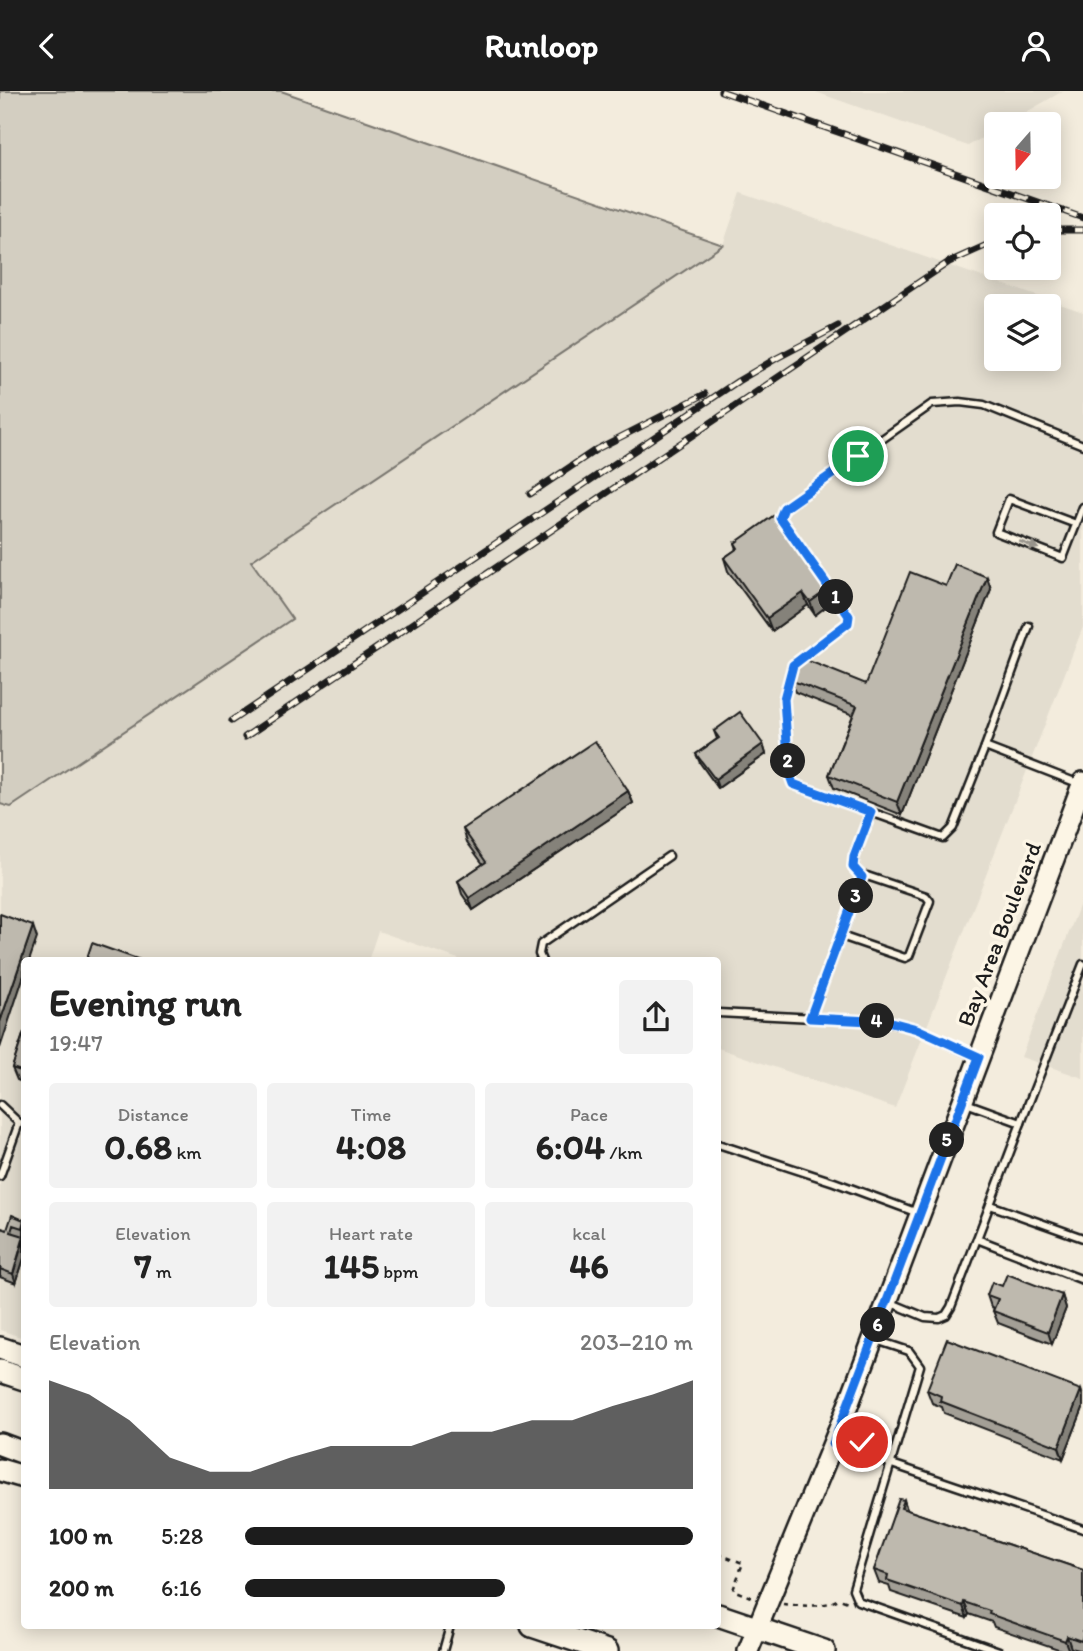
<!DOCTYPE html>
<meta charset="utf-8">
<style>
:root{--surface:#fff;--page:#f2f2f2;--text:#222;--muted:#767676;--accent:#1c1c1c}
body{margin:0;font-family:Itim,sans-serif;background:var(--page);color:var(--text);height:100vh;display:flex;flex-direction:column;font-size:26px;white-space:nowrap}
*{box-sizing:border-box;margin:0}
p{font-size:23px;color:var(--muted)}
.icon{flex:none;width:38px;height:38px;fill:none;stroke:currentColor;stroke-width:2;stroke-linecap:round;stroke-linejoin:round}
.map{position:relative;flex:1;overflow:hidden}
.details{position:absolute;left:21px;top:866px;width:700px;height:672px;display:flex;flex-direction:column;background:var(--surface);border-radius:7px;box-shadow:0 4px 18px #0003}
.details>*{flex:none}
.needle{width:46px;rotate:200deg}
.buttons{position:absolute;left:984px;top:21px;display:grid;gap:14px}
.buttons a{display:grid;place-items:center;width:77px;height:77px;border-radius:7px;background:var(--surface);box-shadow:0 4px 18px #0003;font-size:35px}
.pin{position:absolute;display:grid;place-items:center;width:60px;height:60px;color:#fff;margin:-30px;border:4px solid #fff;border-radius:50%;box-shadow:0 2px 7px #0007}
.km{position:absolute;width:35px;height:35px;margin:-18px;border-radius:50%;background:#222;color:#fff;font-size:19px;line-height:35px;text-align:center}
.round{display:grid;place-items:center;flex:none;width:74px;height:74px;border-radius:7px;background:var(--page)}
.summary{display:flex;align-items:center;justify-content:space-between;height:119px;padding:0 28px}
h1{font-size:38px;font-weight:700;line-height:52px}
.stats{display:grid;grid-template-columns:repeat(3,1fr);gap:10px;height:119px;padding:7px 28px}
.stats div{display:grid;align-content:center;border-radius:7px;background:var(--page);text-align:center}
.stats b{font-size:35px;font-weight:700}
.stats small{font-size:19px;font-weight:400}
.stats p{font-size:19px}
.chart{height:196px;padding:14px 28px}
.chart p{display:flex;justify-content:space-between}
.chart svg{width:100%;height:126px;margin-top:7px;fill:var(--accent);opacity:.7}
ul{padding:0 28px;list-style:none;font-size:23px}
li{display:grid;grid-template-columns:112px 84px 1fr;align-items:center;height:52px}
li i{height:18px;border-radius:9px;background:var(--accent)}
header{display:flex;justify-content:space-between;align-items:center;height:91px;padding:0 28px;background:var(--accent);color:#fff;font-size:32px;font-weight:700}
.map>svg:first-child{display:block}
.built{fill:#e3ddcf;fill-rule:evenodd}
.green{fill:#d3cec1;stroke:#78756e;stroke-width:2}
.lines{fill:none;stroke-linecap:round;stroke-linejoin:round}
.lane-casing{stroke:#1c1c1c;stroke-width:11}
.secondary-casing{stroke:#1c1c1c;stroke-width:24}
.primary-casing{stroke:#1c1c1c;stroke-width:26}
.path{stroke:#1c1c1c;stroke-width:2.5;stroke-dasharray:5 5;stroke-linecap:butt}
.lane{stroke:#fcf5e5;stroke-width:6}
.secondary{stroke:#fcf5e5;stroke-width:19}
.primary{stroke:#fcf5e5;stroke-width:21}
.rail-casing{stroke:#1c1c1c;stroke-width:7}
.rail{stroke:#fcf5e5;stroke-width:4.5;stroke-dasharray:13;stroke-linecap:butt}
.wall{fill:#a39f96;stroke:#1c1c1c;stroke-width:2}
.shaded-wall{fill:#85827a;stroke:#1c1c1c;stroke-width:2}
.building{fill:#beb9ae;stroke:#1c1c1c;stroke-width:2}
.oneway{fill:#97938b}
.route-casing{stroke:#fff;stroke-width:14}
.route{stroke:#1a73e8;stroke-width:9}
.labels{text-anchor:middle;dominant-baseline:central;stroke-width:7;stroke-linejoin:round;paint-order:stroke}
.street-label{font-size:23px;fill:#1c1c1c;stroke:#fcf5e5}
</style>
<header><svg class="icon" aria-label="back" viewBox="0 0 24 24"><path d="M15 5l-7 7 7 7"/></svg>Runloop<svg class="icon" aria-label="person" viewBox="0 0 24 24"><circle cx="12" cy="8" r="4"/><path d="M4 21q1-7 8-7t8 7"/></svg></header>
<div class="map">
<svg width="1083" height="1560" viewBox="0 0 1083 1560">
<rect width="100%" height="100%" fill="#f3ecdd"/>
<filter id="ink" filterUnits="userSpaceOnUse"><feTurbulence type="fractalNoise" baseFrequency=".0143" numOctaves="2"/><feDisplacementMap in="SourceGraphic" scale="14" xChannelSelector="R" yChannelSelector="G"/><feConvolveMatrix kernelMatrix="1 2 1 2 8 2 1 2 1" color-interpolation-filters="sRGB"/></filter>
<g filter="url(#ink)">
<g class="built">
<polygon points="813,0 1063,0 1006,33 996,33 996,39 968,55"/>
<path d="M741,102L1083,221V536L895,1017L718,957V870H464L378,840L368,870H24V1247L0,1239V713L11,716L291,529L251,470L723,154ZM996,215H1048V268H996Z"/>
<polygon points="1083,805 1083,987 1021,966"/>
</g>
<polygon class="green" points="0,0 281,0 723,154 251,470 292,528 11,716 0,713"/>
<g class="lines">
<g class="lane-casing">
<g id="lane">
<polyline points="1076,433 1009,408 996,441 1063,467 1083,416"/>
<polyline points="985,656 1029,535"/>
<polyline points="1080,693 985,656 953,737 943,747 793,693 789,682 784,608 793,574 848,532 849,525 780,427 784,417 932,313 960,311 984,314 1083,354"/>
<polyline points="862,786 854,776 854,766 871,721"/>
<polyline points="542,870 539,863 541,853 669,765"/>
<polyline points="718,922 891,931 917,938 977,966"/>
<polyline points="810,927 863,786 867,785 926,805 930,810 909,865 905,867 841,845"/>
<polyline points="0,1014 19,1032 0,1085"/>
<polyline points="1021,1032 1083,873"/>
<polyline points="718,1053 834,1091 918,1122"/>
<polyline points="990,1114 1083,1147"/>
<polyline points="977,1148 1083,1189"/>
<polyline points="889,1211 925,1226 939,1227 946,1224 951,1216 1021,1032 966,1012"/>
<polyline points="876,1249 909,1260 920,1275 853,1498 858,1510 999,1560"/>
<polyline points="835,1353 862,1351 883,1370"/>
<polyline points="835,1354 856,1367 883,1370 1083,1438"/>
<polyline points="443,1560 450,1535"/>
</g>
</g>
<g class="secondary-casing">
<polyline id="secondary" points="748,1560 841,1333 1083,691"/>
</g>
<g class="primary-casing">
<g id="primary">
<polyline points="0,1257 24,1265"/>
<polyline points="0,1280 24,1288"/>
<polyline points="0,1353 24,1362"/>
<polyline points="0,1379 24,1386"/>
<polyline points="718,1524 824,1560"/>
<polyline points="532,1535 607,1560"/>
</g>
</g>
<g class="path">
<polyline points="718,1463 743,1472 733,1499 753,1507"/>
<path d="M783,1513C802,1515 822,1517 839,1508L848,1511"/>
</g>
<use href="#lane" class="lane"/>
<use href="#secondary" class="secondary"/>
<use href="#primary" class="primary"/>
<g class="rail-casing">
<g id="rail">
<polyline points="721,0 1083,127"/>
<polyline points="1048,139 1083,139"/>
<polyline points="530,403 597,358 705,303"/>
<polyline points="231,630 738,290 777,267 838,235"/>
<polyline points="245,646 949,171 996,150"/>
</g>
</g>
<use href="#rail" class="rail"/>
</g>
<g class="wall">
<polygon points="735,452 832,511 815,524 808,514 772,540 728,480 724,467 737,458"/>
<polygon points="987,486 991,498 902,724 834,697 829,684 853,624 795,601 790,589 866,593 946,495"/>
<polygon points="714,640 763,653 766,663 718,697 700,672 696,663 717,648"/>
<polygon points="628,700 633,712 473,819 462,803 458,790 483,773 467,751 463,738"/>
<polygon points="24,941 24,992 17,989 12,977"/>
<polygon points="24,1129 24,1167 16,1192 0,1186 0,1143"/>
<polygon points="1002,1195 1062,1204 1066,1217 1052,1253 998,1232 993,1220 994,1217 991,1216 987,1204"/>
<polygon points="927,1299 1081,1299 1083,1306 1083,1317 1063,1368 944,1322 942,1316 932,1312"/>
<polygon points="904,1409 907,1419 1083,1479 1083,1560 1071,1557 1070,1560 1064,1560 994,1536 992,1531 969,1523 967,1527 891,1501 889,1495 879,1492 874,1479"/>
</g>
<g class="shaded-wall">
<polygon points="987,486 991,498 902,724 897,711"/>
<polygon points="827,499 832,511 815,524 810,511"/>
<polygon points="803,502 808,514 772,540 767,527"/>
<polygon points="763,653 766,663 718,697 715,688"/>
<polygon points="628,700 633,712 473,819 469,807"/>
<polygon points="33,835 37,847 29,870 24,870 24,884 0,957 0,931"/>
<polygon points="24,1148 24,1167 16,1192 13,1183"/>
<polygon points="1062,1204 1066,1217 1052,1253 1048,1241"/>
<polygon points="1081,1299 1083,1306 1083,1317 1063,1368 1059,1356"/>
<polygon points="904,1409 908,1422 901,1417"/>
<polygon points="964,1511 969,1523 967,1527 963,1515"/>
<polygon points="1067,1545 1071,1557 1070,1560 1069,1560 1065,1550"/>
</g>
<g class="building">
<polygon points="773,425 827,499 810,511 803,502 767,527 724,467 738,457 735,452"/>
<polygon points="955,473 987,486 897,711 829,684 857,615 790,589 799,566 866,593 910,481 946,495"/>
<polygon points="740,621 763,653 715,688 696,663 719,647 714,640"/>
<polygon points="595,650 628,700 469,807 458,790 486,771 463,738"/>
<polygon points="0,823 33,835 0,931"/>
<polygon points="92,852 143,870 86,870"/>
<polygon points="24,941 24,981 12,977"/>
<polygon points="12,1124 24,1129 22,1137 13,1134 11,1141 24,1145 13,1183 0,1178 0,1143 2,1137 7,1139"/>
<polygon points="1007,1183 1062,1204 1048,1241 993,1220 998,1208 987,1204 992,1191 1002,1195"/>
<polygon points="947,1248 1081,1299 1059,1356 940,1310 941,1305 927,1299"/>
<polygon points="899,1408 904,1409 901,1417 1083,1479 1083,1545 1081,1550 1067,1545 1065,1550 989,1523 990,1520 964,1511 963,1515 887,1489 888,1484 874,1479"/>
</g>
<defs><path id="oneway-solid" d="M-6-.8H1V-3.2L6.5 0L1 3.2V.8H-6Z" transform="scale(1.75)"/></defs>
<use class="oneway" href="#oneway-solid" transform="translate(1029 454) rotate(21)"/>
</g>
<g class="lines" filter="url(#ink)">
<g class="route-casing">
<polyline id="route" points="858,365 784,417 780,427 849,525 848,532 793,574 784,608 789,682 793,693 871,721 854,766 853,776 862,786 810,927 891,931 917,938 979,966 833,1353 862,1351"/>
</g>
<use href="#route" class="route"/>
</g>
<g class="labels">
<g class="street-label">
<text transform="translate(999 843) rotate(-69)">Bay Area Boulevard</text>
</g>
</g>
</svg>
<div class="buttons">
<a><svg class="needle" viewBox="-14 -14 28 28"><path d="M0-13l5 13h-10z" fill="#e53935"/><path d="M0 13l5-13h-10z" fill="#767676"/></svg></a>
<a><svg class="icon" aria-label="locate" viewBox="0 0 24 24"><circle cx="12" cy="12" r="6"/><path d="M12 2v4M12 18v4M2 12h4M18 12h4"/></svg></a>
<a><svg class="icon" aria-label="layers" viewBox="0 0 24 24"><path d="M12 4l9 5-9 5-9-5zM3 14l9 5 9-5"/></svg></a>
</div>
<div class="pin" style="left:858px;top:365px;background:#1e9e55"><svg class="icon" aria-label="arrive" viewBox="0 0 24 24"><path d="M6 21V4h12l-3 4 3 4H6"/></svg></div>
<div class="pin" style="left:862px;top:1351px;background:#d93025"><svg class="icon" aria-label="check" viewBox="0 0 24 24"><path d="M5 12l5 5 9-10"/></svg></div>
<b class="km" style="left:836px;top:506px">1</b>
<b class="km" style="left:788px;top:670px">2</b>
<b class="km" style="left:856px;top:805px">3</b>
<b class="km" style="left:877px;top:930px">4</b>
<b class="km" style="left:947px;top:1049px">5</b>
<b class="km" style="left:878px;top:1234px">6</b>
<section class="details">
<div class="summary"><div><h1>Evening run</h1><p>19:47</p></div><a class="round"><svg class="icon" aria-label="share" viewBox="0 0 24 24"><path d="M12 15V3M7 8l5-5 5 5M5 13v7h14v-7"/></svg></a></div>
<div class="stats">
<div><p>Distance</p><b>0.68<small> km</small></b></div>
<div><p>Time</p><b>4:08</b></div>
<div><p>Pace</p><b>6:04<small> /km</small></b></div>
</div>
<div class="stats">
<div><p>Elevation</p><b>7<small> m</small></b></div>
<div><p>Heart rate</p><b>145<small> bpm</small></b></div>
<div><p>kcal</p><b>46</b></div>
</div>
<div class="chart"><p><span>Elevation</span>203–210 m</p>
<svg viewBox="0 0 160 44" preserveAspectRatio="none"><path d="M0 44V6L10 11L20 20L30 33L40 38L50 38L60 33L70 29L80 29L90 29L100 24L110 24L120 20L130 20L140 15L150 11L160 6V44z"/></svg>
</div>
<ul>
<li><b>100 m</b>5:28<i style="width:100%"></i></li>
<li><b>200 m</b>6:16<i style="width:58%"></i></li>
</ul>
</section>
</div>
